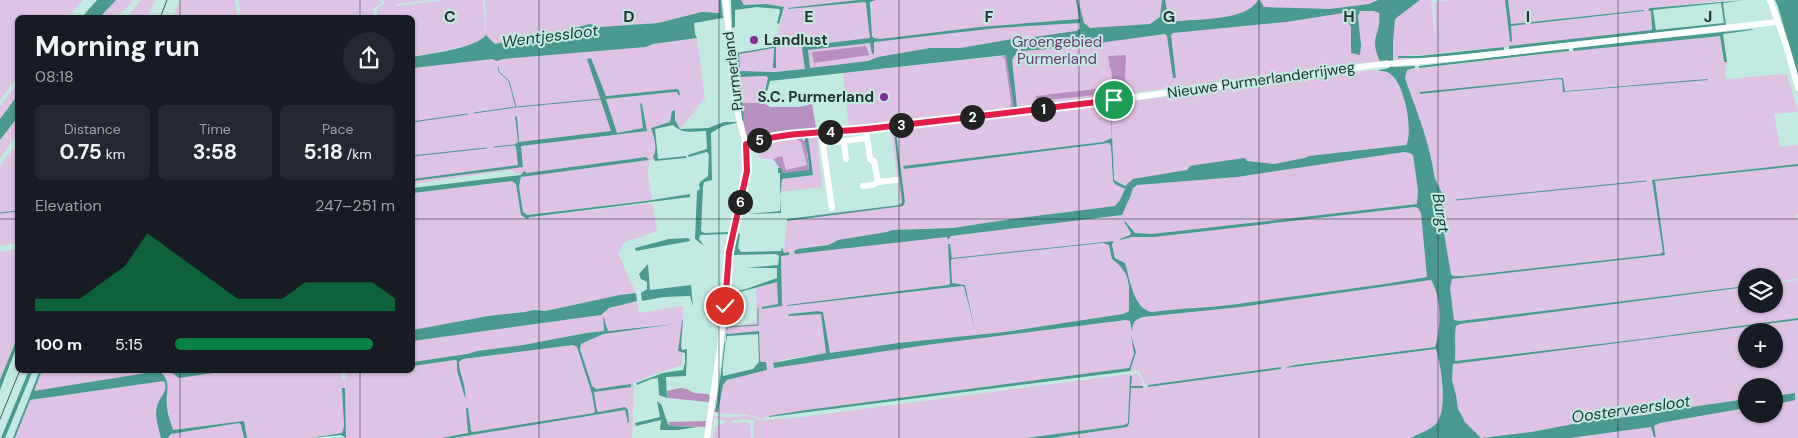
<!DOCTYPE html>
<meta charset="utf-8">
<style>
:root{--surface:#171b24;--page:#242831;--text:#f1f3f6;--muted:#9ea1a6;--accent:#0b8043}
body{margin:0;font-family:"DM Sans",sans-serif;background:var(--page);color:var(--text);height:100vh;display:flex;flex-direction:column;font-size:19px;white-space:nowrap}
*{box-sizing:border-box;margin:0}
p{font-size:16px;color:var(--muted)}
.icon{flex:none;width:28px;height:28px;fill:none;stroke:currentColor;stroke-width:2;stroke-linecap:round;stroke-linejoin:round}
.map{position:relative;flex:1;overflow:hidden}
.panel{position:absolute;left:15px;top:15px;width:400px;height:358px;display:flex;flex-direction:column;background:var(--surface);border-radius:8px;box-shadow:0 1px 4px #0004}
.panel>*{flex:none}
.tools{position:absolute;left:1738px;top:268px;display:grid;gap:10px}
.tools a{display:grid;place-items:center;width:45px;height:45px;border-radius:50%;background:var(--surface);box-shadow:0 1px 4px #0004;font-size:25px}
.pin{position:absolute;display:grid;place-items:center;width:42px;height:42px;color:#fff;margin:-21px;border:2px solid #fff;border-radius:50%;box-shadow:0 1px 5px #0007}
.km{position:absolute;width:25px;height:25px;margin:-12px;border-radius:50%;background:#222;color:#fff;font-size:14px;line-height:25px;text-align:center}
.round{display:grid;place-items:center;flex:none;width:52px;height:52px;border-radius:26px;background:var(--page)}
.head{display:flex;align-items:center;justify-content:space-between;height:85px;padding:0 20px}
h1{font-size:28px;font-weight:700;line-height:38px}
.stats{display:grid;grid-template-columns:repeat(3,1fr);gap:8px;height:85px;padding:5px 20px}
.stats div{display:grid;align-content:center;border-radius:8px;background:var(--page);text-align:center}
.stats b{font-size:21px;font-weight:700}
.stats small{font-size:14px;font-weight:400}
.stats p{font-size:14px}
.chart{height:140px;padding:10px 20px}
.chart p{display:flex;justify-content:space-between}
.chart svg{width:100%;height:90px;margin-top:5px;fill:var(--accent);opacity:.7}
ul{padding:0 20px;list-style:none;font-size:16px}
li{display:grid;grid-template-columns:80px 60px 1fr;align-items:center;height:38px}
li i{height:12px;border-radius:6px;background:var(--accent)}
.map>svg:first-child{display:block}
.green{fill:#dfc3e5;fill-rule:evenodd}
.forest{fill:#b690bf}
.water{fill:#4b9a8f;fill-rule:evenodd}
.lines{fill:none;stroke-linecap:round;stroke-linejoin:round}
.stream{stroke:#4b9a8f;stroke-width:1}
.minor{stroke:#fff;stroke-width:6}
.rail{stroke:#455956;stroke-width:1}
.route-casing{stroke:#fff;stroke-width:10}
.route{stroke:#e11d48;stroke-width:6}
.grid{fill:none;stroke:#263533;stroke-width:1;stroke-opacity:0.55}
.poi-dot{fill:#862d99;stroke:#c3e9e3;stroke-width:2}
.labels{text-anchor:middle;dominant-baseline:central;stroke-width:4;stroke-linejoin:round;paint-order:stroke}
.poi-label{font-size:15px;font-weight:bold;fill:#263533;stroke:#c3e9e3;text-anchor:start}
.park-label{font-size:15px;fill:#6b3a76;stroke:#c3e9e3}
.street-label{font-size:15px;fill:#263533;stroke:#c3e9e3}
.water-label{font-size:16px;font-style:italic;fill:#173d38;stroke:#c3e9e3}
.grid-label{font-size:16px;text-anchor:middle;font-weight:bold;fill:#263533;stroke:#c3e9e3;stroke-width:4;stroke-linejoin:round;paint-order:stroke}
</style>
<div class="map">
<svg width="1798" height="438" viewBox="0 0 1798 438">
<rect width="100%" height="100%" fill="#c3e9e3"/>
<g class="green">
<polygon points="0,0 83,0 68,17 18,18 17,78 0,100"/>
<path d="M116,0H133C122,14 118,17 100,18Z"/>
<polygon points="141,0 155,0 148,17 126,18"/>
<polygon points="180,0 235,0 238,17 173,18"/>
<polygon points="239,0 380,0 381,4 374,8 373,17 240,18"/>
<polygon points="384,0 430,0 397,4 397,6 445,0 483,0 485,30 486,30 485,0 719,0 719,13 702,12 658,23 601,27 590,24 569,31 495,44 486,35 471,45 413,57 412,18 377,18 377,9 384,4"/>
<path d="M741,0H858L788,8L789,9L865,2L872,36L871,0H1390L1381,61L1388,60V62L1359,63L1017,108L1006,50L808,73L807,69L769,72C768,83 763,91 760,101L764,98L763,103H739L733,53L774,48L784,8L766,4L743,5Z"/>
<polygon points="1420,0 1431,0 1437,49 1434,3 1435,2 1448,0 1505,0 1510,41 1511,26 1643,11 1643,10 1511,24 1508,0 1732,0 1651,8 1652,30 1517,46 1437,53 1436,54 1399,56 1399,58 1428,58 1392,61 1395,19"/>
<path d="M1720,36L1723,62H1727V65L1725,66L1726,79L1787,74L1798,112L1774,114L1780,147L1798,145V164L1653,180L1663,252L1660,254L1464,276H1453L1451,274L1444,233C1440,222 1445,213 1444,202C1444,193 1435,183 1434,174C1429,140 1416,110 1405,78L1407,70L1569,51ZM1560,78H1563L1564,91L1708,80L1563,92L1562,80L1560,79L1420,94Z"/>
<path d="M697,38L705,100L701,101V103L680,129L675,120V111H672L670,122L651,128C656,139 655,149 654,160H649L648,175L652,200L527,215L523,212L519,186L521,177L527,176L648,160L646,157L527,173L524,171L521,175L510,170L413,184L412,63L646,47L653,44ZM591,59L606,96L675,89L680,95H678L677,92H674L606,99L617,133L643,128L640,104H642L647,131L521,146L523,166L486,170L521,165L518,145L614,132Z"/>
<polygon points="1002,56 1005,60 1011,103 1010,109 849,128 843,73"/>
<path d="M1364,71C1370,71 1381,69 1388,72C1404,79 1414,131 1406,145L1309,156L1305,158L1274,164L1247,161L1133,179L1126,186L1114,180L1111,111L1110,112L1112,138L1103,142L903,167L904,169L1109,143L1111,146L1112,177L1115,184L1125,188L1120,200L1115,206L1012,219L952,228L892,230L887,232L838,240L828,245L798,249L947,237L948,240L951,236L1122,215L1131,195L1133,188L1137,185L1237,177L1404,152L1410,153L1413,155L1418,190L1417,204L1152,234L1135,233L1124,222L1131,233L1130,235L1120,240L1132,237H1154L1414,207L1419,208L1421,213L1427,277C1364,288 1301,295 1238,304C1209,308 1180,308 1151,312C1133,308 1130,278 1125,263C1116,259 1113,255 1112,245L1115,242L952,258L950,244V284L948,285L787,306L962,286L964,287L974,330L965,285L952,284L951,261L952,259L1103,243L1109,244L1112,259C1134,276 1128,286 1129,311L1123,314L1005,332L1006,335L1126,320L1129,321L1132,332C1134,323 1133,320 1143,317L1240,307L1431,280C1442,298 1441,328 1436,347L1294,364L1286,368L1436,349C1441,366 1449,411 1435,425C1428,431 1419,433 1411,438H1051L1127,427L1129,424L1131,388L1146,386L1139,371L1130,372L1131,368L799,411L769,416L761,419C746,412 729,415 713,413L718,388L715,411L718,412L723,385L727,380L766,370L760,361L759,331L727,334L726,333L725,341L724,340L726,327L757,322L756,288L777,282L778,304L763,309L782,304L781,256L789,255L784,253V251L787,221L822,214L900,205L891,129L893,130L1050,112ZM818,311L823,312L829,353L898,343L844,356L774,367L781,360L826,353L821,314L788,315L789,314ZM1281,367V369L1148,387V385Z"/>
<polygon points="17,84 17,96 0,119 0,106"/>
<polygon points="17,118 17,135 0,158 0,140"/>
<polygon points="816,134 819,137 817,138 822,187 780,192 782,179 813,175 805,135"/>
<polygon points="794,137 801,142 807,166 785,171 782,157 773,159 761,159 757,151 760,151 761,153 771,149 770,145 776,143 775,139 779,139 780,142"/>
<polygon points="17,146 17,243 0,246 0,166 11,151"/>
<polygon points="1798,166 1798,213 1796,214 1798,224 1798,279 1774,282 1774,276 1746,276 1746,286 1460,321 1454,320 1450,288 1451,279 1665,255 1655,181"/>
<polygon points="512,181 516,184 521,215 527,219 530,217 652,203 657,231 625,242 618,253 636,293 620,295 545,311 534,310 525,312 488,316 413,330 413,193"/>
<polygon points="17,249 17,337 0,380 0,252"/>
<path d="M1798,280V318L1642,339L1454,361C1456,349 1454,338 1456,326L1460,324L1746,287V304H1774V284Z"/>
<polygon points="637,301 639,313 683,306 682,365 652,375 634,383 632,438 453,438 625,410 629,422 628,410 625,407 599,412 597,411 594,391 630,387 631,384 596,389 592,386 580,349 581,344 603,334 672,324 608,331 603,316 604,331 586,333 523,345 477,351 467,354 413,362 413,341 601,315 609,308"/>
<path d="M1798,320V438H1570L1652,427L1654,437H1656L1654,426L1660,423L1746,408V414H1774V405L1795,400L1794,393L1774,396V386H1746V399L1664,411L1645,415L1595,420L1531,432L1487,437L1481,438L1465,422L1457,409L1456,395L1452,380V366L1455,363ZM1746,331H1774V359H1746Z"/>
<path d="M573,345L577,347L592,394L595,411L594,413L473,433L471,431L467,408L468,434L441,438H346L345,388H342L344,426L342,433L311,438H247L244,421L172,430L167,406V392L156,408L161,438H15L30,400L167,380L165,376L159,372L34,391L42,370H168L179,378L233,370H341L342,379H345V370H366L353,372V374L383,370H412L413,366L455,360L458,361L457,370L465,397C465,385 459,374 459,362L463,359Z"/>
<polygon points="1136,373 1141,378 1143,386 1131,386 1132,377 1130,375 1128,423 1124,425 1026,438 753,438 754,420 742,419 731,421 732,423 747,422 750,424 751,438 713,438 715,426 725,423 726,421 714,418 710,438 712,416 729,417 749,416 760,420 794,418"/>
<polygon points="239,423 241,425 244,438 169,438 171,434"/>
</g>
<g class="forest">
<polygon points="866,46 869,55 814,63 812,52"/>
<polygon points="1006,55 1007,57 1017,108 1010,109 1011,103 1005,60 1002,56"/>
<polygon points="1126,55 1125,80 1130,85 1124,89 1113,90 1111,68 1109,66 1110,63 1109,62 1108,56"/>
<polygon points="1103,88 1105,94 1037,101 1036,96"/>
<polygon points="741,103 763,103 769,106 769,107 799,107 812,104 816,128 749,139 747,137 743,121 744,121"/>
<polygon points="801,136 803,140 806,141 809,171 783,173 773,159 782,156 786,170 807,165 801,142 794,137 780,142 779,139"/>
<polygon points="680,388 687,389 694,393 708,394 710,396 709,402 667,398 667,391"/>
<polygon points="706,421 705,427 671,426 668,422"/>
</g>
<g class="water">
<polygon points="97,0 116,0 100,17 82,17"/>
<path d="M719,0H721L723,18L694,23L695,34L697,38L653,44L646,47L503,59L497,61L492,59L413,68V57C431,53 474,49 486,35L495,44L527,37L543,36L590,24L601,27L658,23L702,12L719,13Z"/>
<polygon points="731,0 741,0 744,5 766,4 784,7 779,24 777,23 780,11 779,9 757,7 735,10 735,27 732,28"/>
<path d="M858,0H876L870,2L872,36L874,38L880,39L980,27L1079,19L1076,0H1078L1084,23L1090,28L1150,24L1160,17L1162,0H1165L1168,16L1172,21H1180C1201,19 1248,20 1258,0H1260L1264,7L1329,9L1369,4L1378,0H1420L1395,19L1393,43V67L1415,66V68L1407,70L1405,78C1416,110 1429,140 1434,174C1435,183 1444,193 1444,202C1445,213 1440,222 1444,233L1451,274L1453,276H1464L1660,254L1663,252L1652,180L1798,164V166L1655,181L1665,255L1452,279L1450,288L1454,320L1460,321L1746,286V287L1460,324L1456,326C1454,338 1456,349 1455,361L1642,339L1798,318V320L1453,364L1452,380L1456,395L1458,409L1465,422L1481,438L1531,432L1595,420L1645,415L1664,411L1746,399V408L1660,423L1654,426L1656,437H1654L1651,427L1570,438H1411C1419,433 1428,431 1435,425C1449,411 1441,366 1436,349L1285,368L1294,365L1435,347C1441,329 1442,298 1431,280L1240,307L1143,317C1134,320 1133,322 1132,332L1130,321L1126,320L926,345L774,368L773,363L826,353L821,314L788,316L789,314L818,311L823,312L830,353L898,343L1005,332L1123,314L1129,311C1128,286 1134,276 1112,259L1109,245L1103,243L952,259L951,261L952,283L965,285L975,330L964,287L962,286L787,306V305L948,285L950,284L948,244H950L952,258L1114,241L1112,245L1115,258L1125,263C1130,278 1133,308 1151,312C1180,308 1209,308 1238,304C1301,295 1364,288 1427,277L1421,213L1418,208L1414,207L1154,237H1132L1120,240V239L1130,235L1131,233L1124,222L1125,221L1135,233L1152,234L1417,204L1418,190L1413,155L1410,153L1404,152L1237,177L1137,185L1133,188L1131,195L1122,215L951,236L948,240L947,237L795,254L794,251L798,249L828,245L838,240L887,232L892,230L952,228L1012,219L1115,206L1120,200L1125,189L1115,184L1113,181L1111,146L1109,143L904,169L903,166L1103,142L1112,138L1110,111H1111L1114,180L1125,186L1133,179L1187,170L1190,166L1195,165L1245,158L1247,161L1274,164L1305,158L1309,156L1406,145C1414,131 1404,78 1387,72C1385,71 1382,71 1379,71V70L1389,68L1388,60L1380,61C1368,36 1382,35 1379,13L1374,11H1360L1358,16L1361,45L1360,55L1351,53V27L1343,13L1286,22L1173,33L1171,35L1176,78H1173L1167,36L1165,34L1106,42L1089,48L1078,47L1021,51L1020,39L1076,31L1080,29V23L997,28L874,42V53L872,54L870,43L808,50L810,68L868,61L878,57L930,48H960L1013,39L1018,50L1012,60L1017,107H1029L948,117L947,115L1014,107L1006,55L770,81L765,99L759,101L765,91L768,78L766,76L739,77L744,121L723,126L711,133L712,180L704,182L703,187L701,231L704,233L731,232L740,234L738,248L741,252L781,251L782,247L784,253L789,252V255L781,256L782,306L762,309V307L778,304L777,282L732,294L731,292L746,289L777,278V268H747L778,265L779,256L776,254L734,255L736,236L730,234L700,235L699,239L704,246L695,239L697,191L700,189L699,185L700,182L708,176L709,155L707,152L689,157L688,155L707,149L706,131C692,131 684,135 673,125L655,129L658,159L686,156V158L655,161L653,157C658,149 654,136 651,128L670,122L672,111L675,110V120L680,129L708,128L724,122H736L742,119L734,49L736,53L772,47L774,42H776V68H773L774,48L739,54L740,71L774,72L805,69L802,49L803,46L870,38L866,4L865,2L788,9V8Z"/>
<polygon points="1505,0 1508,0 1511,24 1644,10 1644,11 1511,26 1512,41 1510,42"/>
<path d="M1745,0L1723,3L1726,25L1509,49V46L1652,30L1651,11H1649L1648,9L1651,8ZM1721,3L1724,23L1656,30L1653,10Z"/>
<polygon points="1775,0 1798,0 1798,75 1778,7"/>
<polygon points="1753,29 1752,30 1723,34 1727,62 1724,62 1720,36 1573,51 1573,48 1577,47"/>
<polygon points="1504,47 1504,50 1428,58 1398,58 1398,56 1419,56"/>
<polygon points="1561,49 1569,49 1569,51 1419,68 1419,66"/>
<polygon points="591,58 606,96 676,89 679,90 680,95 678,95 677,92 674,92 606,99 617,133 643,128 640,103 642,104 647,131 521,146 523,167 413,181 413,179 518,165 516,147 514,145 518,142 515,116 517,117 519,142 611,131 587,59"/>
<polygon points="1560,78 1563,78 1565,91 1707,79 1708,80 1563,92 1562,80 1560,79 1420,94 1420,92"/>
<polygon points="17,96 17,118 0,140 0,119"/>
<polygon points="957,120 958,122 900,128 896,132 905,202 903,206 787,221 787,219 900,205 902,202 894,132 899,127"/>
<polygon points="804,135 808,137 813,175 782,179 780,197 781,213 748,214 780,211 780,173 778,173 778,168 781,168 783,173 809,170 808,156"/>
<polygon points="646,157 649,160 521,177 519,186 523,212 527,215 646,201 690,194 690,197 530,217 527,219 521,215 516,184 512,181 413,193 413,188 521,175 524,171 527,173"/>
<polygon points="687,238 690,239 690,241 636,251 635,248 669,239"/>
<polygon points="648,264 650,290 691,285 693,307 690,296 664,297 642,301 641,293 647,289 647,282 641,279 639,274"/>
<polygon points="636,293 637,301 609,308 601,315 413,341 413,330 488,316 525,312 534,310 545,311 620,295"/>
<path d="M603,316L608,331L675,324L603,334L581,344L580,349L592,386L596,389L631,384V387L594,392L597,411L599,412L625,407L628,410L629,422L628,423L625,410L453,438H441L468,433L466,408H468L471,431L473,432L594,413L595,411L592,394L577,347L573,345L463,359L459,362C459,374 467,386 465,398L457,370V361L455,360L413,366V362L467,354L477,351L523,345L586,333L604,331Z"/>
<polygon points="683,320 681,345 682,350 687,349 686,376 666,377 667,398 659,395 658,378 651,379 637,385 636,383 663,373 683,370 685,363 685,353 678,351 682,321"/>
<polygon points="759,331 760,361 762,362 766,362 767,370 727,380 723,385 718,412 715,412 722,366 723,376 753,369 759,362 758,334 727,336 726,342 726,333 728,334"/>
<polygon points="1131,335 1136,352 1130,371 769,417 769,416 799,411 1129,368 1134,354"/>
<polygon points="15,343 17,346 0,390 0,380"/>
<polygon points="1281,367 1281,369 1148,387 1148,385"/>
<polygon points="29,370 33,370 5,438 1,438"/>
<path d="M40,370H42L34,391L159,371C173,382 165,391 167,406C167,414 171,422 173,430L244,421L247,438H244L241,425L239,423L171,434L168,438H161C159,429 154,416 157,406C160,397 169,390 164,381L30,400L15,438H13Z"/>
<polygon points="168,370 233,370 179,378"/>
<polygon points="1130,375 1132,377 1131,386 1143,386 1143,388 1131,388 1129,424 1127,427 1051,438 1026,438 1124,425 1128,423"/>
<polygon points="342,388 345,388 346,438 341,435 311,438 342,433 344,426"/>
<polygon points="1795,393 1795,400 1774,405 1774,396"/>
<polygon points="657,401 661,404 668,424 671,426 697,427 678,430 660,430 661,420 636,426 635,423 660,417"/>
</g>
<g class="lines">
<g class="stream">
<polyline points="733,32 734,49"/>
<polyline points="517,107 601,99"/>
<polyline points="474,113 516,107 509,81 499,72 498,67"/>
<polyline points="412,122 468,114"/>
<polyline points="494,147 514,145"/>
<polyline points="412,156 487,148"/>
<polyline points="1456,200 1646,181"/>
<polyline points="0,213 18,211"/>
<polyline points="727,329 727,327 758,325 758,308"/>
<polyline points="722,370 725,342"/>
</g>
<g class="minor">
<polyline points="1770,0 1787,48 1798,88"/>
<polyline points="821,132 832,208"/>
<polyline points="823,143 844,141"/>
<polyline points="746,145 766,138 796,133 866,129 917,123 1114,100 1375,65 1459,58 1777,22"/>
<polyline points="846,159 844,141 867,138"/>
<polyline points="878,182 896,180"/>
<polyline points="863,186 873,185 878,182 874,161 870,159 866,129"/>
<polyline points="707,438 720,347 729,253 748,166 746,145 739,119 733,86 726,0"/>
</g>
<g class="rail">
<polyline points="160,18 167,0"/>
<polyline points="0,419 20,370"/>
</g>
</g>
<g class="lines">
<g class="route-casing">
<path id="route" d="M725,306L729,252L747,171L746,144C789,131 824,133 867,129C949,120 1032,110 1114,100"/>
</g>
<use href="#route" class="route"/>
</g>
<path class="grid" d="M180,0V18M360,0V18M539,0V438M719,0V438M899,0V438M1079,0V438M1259,0V438M1438,0V438M1618,0V438M0,219H18M412,219H1798M180,370V438M360,370V438"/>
<g class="poi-dot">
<circle cx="754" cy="40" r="5"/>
<circle cx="884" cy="97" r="5"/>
</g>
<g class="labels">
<g class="poi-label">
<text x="764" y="40">Landlust</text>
<text x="874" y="97" text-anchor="end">S.C. Purmerland</text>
</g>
<g class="park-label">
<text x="1057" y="42">Groengebied<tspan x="1057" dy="17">Purmerland</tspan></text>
</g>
<g class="street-label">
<text transform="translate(733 71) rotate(-97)">Purmerland</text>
<text transform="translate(1261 80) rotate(-8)">Nieuwe Purmerlanderrijweg</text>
</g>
<g class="water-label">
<text transform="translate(550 36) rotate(-7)">Wentjessloot</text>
<text transform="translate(1441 213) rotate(81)">Burgt</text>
<text transform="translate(1631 409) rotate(-8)">Oosterveersloot</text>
</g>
</g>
<g class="grid-label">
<text x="450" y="22">C</text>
<text x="629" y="22">D</text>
<text x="809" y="22">E</text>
<text x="989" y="22">F</text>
<text x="1169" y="22">G</text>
<text x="1349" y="22">H</text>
<text x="1528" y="22">I</text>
<text x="1708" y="22">J</text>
</g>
</svg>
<div class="tools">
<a><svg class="icon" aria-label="layers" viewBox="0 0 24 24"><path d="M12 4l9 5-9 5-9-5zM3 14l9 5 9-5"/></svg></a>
<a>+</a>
<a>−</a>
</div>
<div class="pin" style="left:1114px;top:100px;background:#1e9e55"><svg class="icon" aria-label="arrive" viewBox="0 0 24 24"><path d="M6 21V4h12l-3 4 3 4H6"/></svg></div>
<div class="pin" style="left:725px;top:306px;background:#d93025"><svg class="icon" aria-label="check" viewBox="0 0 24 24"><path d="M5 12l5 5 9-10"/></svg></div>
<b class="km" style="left:1043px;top:109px">1</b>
<b class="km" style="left:972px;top:117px">2</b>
<b class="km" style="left:901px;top:125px">3</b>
<b class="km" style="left:830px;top:132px">4</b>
<b class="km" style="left:759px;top:140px">5</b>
<b class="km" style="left:740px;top:202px">6</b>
<section class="panel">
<div class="head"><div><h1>Morning run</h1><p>08:18</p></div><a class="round"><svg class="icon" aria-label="share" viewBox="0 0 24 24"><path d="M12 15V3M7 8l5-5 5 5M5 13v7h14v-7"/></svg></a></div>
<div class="stats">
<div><p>Distance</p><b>0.75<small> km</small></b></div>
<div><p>Time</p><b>3:58</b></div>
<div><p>Pace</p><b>5:18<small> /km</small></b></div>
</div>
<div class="chart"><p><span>Elevation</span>247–251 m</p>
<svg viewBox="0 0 160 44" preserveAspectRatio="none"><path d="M0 44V38L10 38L20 38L30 30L40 22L50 6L60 14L70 22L80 30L90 38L100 38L110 38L120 30L130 30L140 30L150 30L160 38V44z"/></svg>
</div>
<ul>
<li><b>100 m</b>5:15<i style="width:90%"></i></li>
</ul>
</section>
</div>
